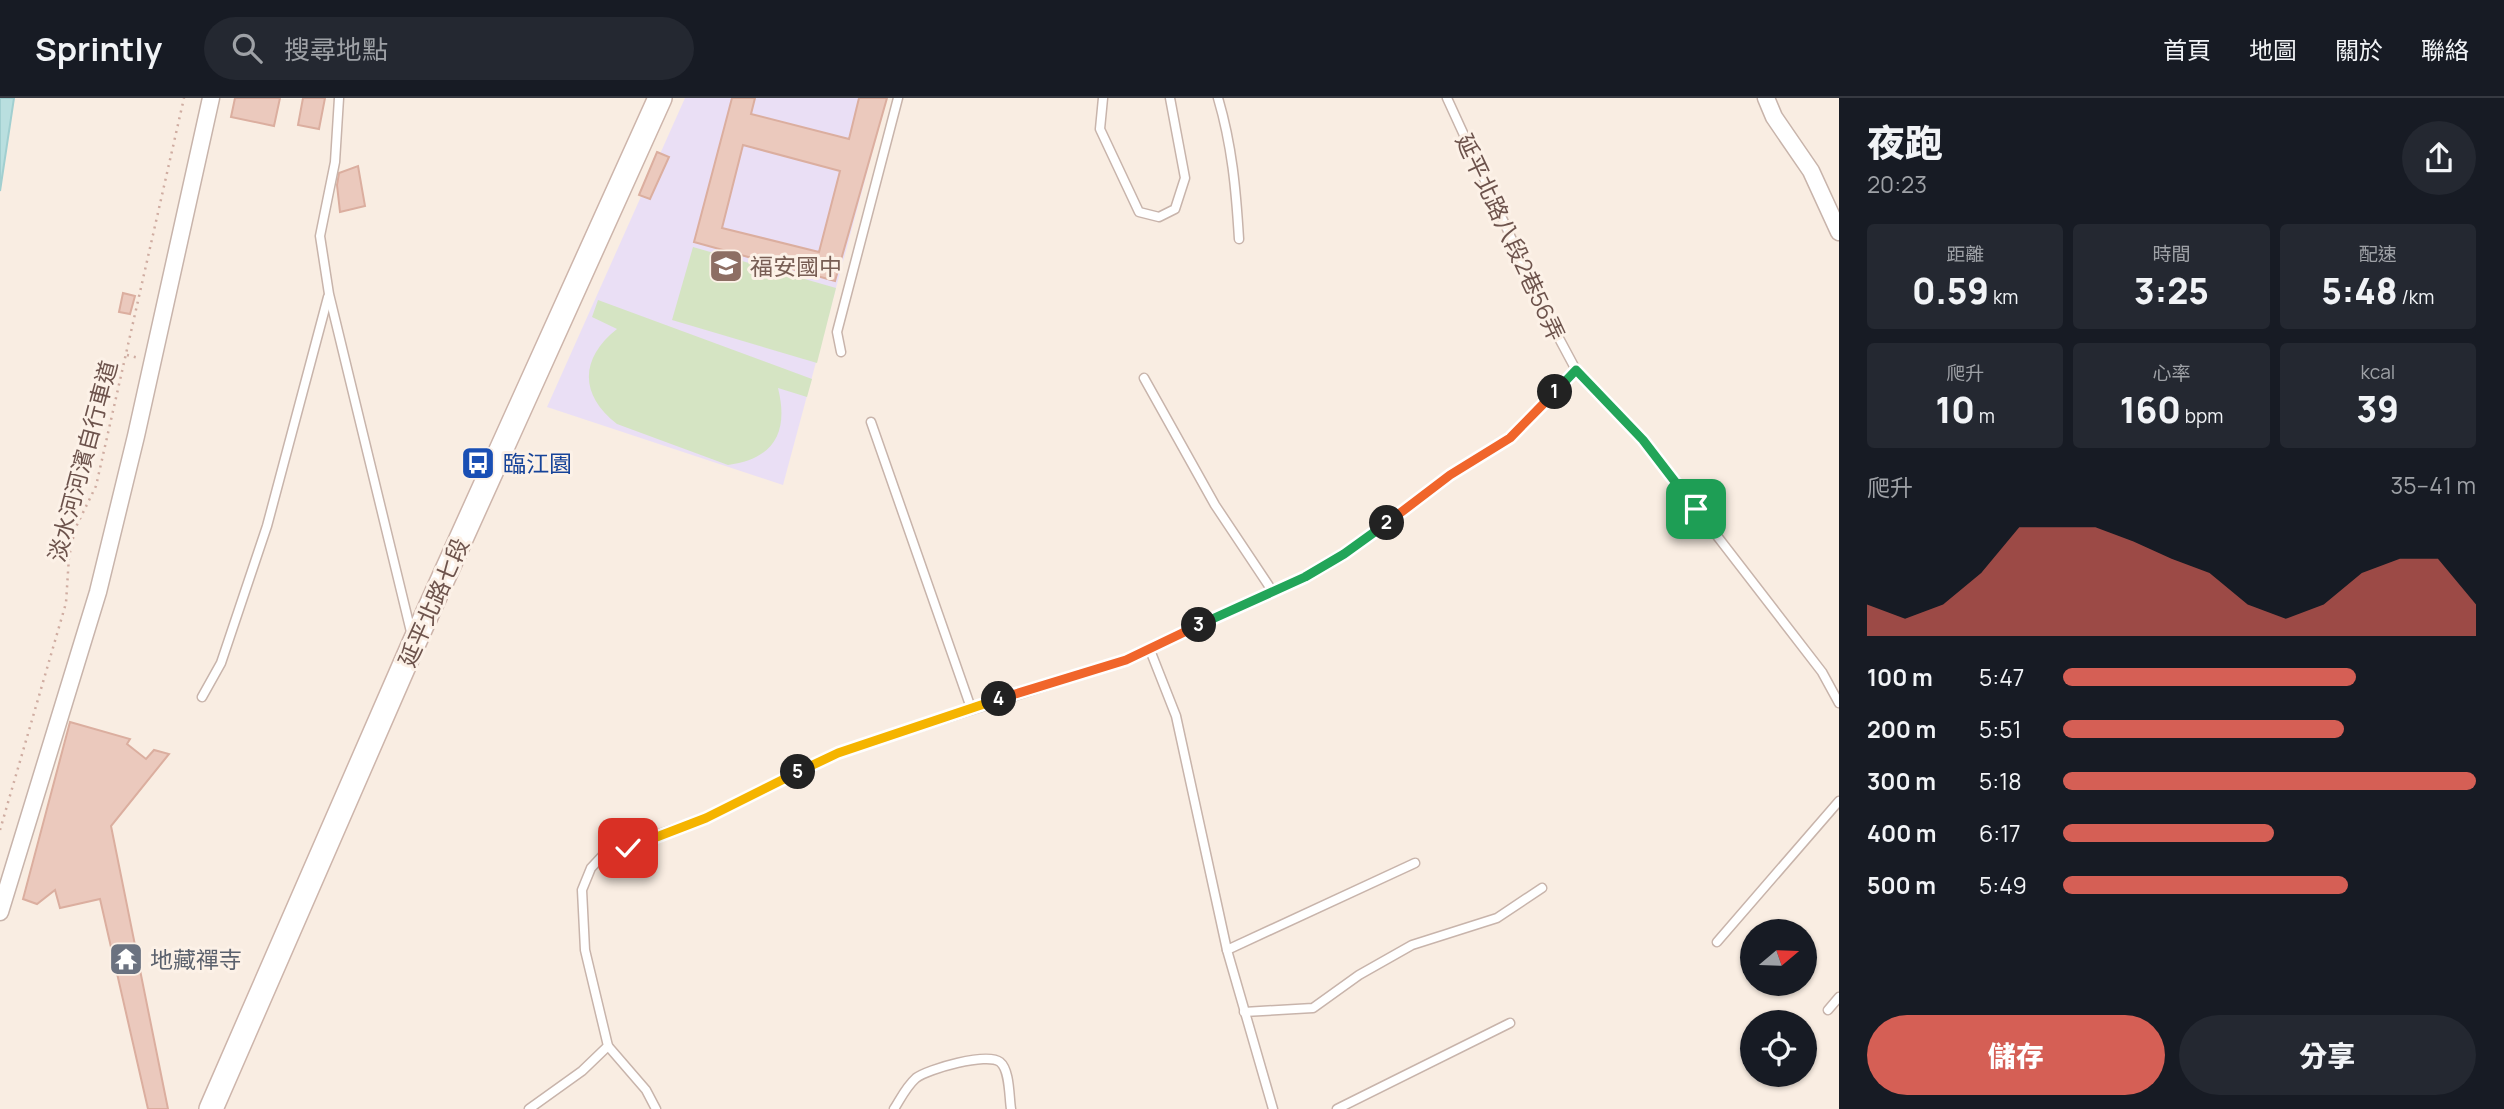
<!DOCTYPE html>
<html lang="zh-TW">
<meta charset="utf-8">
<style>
:root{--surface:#171b24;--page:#242831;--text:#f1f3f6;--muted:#9ea1a6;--line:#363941;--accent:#d55f55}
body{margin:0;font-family:Manrope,"Noto Sans TC",sans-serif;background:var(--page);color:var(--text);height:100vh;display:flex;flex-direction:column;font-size:26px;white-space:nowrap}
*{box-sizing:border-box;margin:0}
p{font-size:23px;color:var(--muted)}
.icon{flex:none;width:38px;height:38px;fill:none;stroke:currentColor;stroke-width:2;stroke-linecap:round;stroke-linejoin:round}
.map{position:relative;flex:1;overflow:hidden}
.sheet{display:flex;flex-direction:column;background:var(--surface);width:665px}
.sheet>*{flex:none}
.needle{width:46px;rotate:71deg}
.controls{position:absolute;left:1740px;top:821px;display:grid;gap:14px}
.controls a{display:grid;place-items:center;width:77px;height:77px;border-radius:50%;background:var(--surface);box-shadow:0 2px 5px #0004;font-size:35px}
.pin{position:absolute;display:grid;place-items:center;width:60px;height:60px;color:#fff;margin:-30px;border-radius:14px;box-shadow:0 4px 10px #0006}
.km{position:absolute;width:35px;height:35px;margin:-18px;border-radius:50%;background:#222;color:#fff;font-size:19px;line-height:35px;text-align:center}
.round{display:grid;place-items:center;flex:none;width:74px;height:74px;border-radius:37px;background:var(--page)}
.overview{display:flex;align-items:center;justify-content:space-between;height:119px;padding:0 28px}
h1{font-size:38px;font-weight:800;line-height:52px}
.metrics{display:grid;grid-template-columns:repeat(3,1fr);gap:10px;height:119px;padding:7px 28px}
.metrics div{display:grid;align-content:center;border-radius:7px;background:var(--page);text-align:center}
.metrics b{font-size:35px;font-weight:800}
.metrics small{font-size:19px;font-weight:400}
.metrics p{font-size:19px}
.chart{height:196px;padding:14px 28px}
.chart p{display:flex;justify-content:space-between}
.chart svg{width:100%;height:126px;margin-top:7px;fill:var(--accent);opacity:.7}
.primary-button{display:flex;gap:14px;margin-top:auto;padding:14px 28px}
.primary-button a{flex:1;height:80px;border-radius:42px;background:var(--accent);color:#fff;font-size:28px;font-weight:800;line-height:80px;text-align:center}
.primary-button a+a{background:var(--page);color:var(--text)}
ul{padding:0 28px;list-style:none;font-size:23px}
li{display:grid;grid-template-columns:112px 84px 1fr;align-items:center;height:52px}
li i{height:18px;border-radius:9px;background:var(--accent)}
header{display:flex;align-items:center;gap:42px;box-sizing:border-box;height:98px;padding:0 35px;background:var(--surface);border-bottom:2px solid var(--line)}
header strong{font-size:33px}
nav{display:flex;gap:38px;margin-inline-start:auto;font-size:24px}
.search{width:490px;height:63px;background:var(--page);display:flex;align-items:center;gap:18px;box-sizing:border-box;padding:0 24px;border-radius:38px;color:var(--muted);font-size:26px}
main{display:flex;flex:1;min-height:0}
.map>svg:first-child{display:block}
.education{fill:#eadff5}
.green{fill:#d5e4c3}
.water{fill:#b9dfdf;stroke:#a1cfd0;stroke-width:2}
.building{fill:#ebc9bd;stroke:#dbae9f;stroke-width:2;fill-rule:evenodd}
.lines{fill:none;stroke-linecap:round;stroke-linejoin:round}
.lane-casing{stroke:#c8b4ab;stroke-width:11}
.street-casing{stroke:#c8b4ab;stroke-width:19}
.secondary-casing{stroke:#cdb5ab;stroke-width:26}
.path{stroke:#cfaca1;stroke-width:2.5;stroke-dasharray:2 5;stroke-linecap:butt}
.lane{stroke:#fff;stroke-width:8}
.street{stroke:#fff;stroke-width:16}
.secondary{stroke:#fff;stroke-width:23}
.split-1-casing{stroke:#fff;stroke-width:14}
.split-2-casing{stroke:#fff;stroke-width:14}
.split-3-casing{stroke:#fff;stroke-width:14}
.split-4-casing{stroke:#fff;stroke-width:14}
.split-5-casing{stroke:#fff;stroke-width:14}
.split-6-casing{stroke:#fff;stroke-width:14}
.split-1{stroke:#22a559;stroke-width:9}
.split-2{stroke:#f0652b;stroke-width:9}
.split-3{stroke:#22a559;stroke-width:9}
.split-4{stroke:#f0652b;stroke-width:9}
.split-5{stroke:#f5b400;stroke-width:9}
.split-6{stroke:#f5b400;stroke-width:9}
.labels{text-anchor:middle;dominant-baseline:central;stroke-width:6;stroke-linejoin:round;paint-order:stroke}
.street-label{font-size:23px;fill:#6d534c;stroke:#fcf1e7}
.education-label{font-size:23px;fill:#785e54;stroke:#fcf1e7;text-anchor:start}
.transit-label{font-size:23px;fill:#164399;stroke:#fcf1e7;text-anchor:start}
.worship-label{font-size:23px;fill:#5b616d;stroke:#fcf1e7;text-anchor:start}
</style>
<header>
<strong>Sprintly</strong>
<div class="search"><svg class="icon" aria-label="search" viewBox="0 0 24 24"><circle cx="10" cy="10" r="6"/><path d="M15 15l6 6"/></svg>搜尋地點</div>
<nav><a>首頁</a><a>地圖</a><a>關於</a><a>聯絡</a></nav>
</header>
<main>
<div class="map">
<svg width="1839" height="1011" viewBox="0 0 1839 1011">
<rect width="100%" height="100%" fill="#f9ede2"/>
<polygon class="education" points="685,0 887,0 783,387 547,309"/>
<g class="green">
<polygon points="693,149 836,190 817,265 672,222"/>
<path d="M598,202L812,281L807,299L778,290C789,334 774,361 728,367L617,326C579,297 580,260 617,231L592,219Z"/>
</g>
<polygon class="water" points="0,0 14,0 0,93"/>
<g class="building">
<polygon points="235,0 280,0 274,28 231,19"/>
<polygon points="303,0 325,0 319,31 298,27"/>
<path d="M732,0H755L751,16L849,41L859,0H887L835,183L694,144ZM743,47L840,73L819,154L722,130Z"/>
<polygon points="657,54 669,59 650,101 639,97"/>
<polygon points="358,68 365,108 340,114 337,87 339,75"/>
<polygon points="123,195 135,198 130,216 119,214"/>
<polygon points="70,624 130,641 127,646 146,661 154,652 169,656 111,728 168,1011 148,1011 100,801 60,810 55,792 37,806 23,801"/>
</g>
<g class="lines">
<g class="lane-casing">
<g id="lane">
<polyline points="339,0 335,64 320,138 329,196 412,538"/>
<polyline points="1103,0 1100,31 1139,114 1159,119 1175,111 1185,80 1170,0"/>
<path d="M1218,0C1232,47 1236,92 1239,141"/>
<polyline points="1447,0 1546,216 1576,272 1643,342 1822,574 1839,605"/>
<polyline points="841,254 837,234 898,0"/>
<polyline points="1144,280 1215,407 1273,494"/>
<polyline points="871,324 971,610"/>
<polyline points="1150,552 1176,618 1227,852 1273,1011"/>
<polyline points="202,599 221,565 267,428 328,199"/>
<polyline points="1717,844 1839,703"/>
<polyline points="1227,852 1415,765"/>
<polyline points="1828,912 1839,899"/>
<polyline points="1244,914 1313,910 1359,877 1412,847 1497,820 1542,790"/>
<polyline points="608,948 646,992 656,1011"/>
<polyline points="529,1011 582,973 608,948 585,852 582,792 591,770 605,755 706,720 838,655 1126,562 1214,519 1305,479 1344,456 1450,377 1510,340 1576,272"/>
<path d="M894,1011C901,1000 906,989 916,980C928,971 987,954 1000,964C1010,972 1009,999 1011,1011"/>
<polyline points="1337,1011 1510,925"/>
</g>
</g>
<g class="street-casing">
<g id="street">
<polyline points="1766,0 1774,19 1811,73 1839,134"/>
<polyline points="0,814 98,494 136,338 211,0"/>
</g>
</g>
<g class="secondary-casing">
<polyline id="secondary" points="211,1011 414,545 660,0"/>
</g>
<g class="path">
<polyline points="127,257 139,260"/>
<polyline points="0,732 66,505 69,459 75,431 96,388 184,0"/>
</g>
<use href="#lane" class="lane"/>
<use href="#street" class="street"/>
<use href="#secondary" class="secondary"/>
</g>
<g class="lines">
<g class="split-1-casing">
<polyline id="split-1" points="1555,294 1576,272 1643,342 1696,411"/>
</g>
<g class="split-2-casing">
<polyline id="split-2" points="1387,425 1450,377 1510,340 1555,294"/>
</g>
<g class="split-3-casing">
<polyline id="split-3" points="1199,527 1305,479 1344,456 1387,425"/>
</g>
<g class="split-4-casing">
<polyline id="split-4" points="999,601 1126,562 1199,527"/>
</g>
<g class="split-5-casing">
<polyline id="split-5" points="798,674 838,655 999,601"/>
</g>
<g class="split-6-casing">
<polyline id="split-6" points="628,750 706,720 798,674"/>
</g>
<use href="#split-1" class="split-1"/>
<use href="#split-2" class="split-2"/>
<use href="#split-3" class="split-3"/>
<use href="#split-4" class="split-4"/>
<use href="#split-5" class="split-5"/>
<use href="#split-6" class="split-6"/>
</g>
<defs>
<g id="school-square" transform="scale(1.75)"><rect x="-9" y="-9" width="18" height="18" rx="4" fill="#8d6e63" stroke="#fcf1e7"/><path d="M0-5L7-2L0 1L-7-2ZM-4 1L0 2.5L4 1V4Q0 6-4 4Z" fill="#fff"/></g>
<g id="bus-square" transform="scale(1.75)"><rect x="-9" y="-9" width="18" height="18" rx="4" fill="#1a4fb4" stroke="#fcf1e7"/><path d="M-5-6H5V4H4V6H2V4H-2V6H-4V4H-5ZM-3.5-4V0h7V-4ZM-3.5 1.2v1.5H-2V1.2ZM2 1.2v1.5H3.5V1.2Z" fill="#fff"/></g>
<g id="temple-square" transform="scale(1.75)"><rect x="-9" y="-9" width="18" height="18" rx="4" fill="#6b7280" stroke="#fcf1e7"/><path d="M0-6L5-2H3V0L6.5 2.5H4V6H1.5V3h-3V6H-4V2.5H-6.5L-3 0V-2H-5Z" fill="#fff"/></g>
</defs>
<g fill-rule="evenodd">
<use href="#school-square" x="726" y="168"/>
<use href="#bus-square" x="478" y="365"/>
<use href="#temple-square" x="126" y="861"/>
</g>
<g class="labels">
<g class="street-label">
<text transform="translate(1511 139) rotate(65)">延平北路八段2巷56弄</text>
<text transform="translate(82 363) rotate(-75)">淡水河河濱自行車道</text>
<text transform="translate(433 504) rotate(-66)">延平北路七段</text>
</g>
<g class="education-label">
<text x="750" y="168">福安國中</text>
</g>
<g class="transit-label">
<text x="503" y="365">臨江園</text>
</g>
<g class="worship-label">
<text x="150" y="861">地藏禪寺</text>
</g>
</g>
</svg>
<div class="controls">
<a><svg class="needle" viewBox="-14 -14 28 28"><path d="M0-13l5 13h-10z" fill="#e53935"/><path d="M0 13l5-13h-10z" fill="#9ea1a6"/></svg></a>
<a><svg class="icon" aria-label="locate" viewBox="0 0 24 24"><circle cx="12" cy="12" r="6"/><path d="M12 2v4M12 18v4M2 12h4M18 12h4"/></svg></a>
</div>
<div class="pin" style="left:1696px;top:411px;background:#1e9e55"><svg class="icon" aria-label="arrive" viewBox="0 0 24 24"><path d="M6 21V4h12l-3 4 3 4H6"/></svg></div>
<div class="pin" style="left:628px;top:750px;background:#d93025"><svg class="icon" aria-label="check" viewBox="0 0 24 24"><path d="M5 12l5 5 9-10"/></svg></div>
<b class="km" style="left:1555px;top:294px">1</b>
<b class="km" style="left:1387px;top:425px">2</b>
<b class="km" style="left:1199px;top:527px">3</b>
<b class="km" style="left:999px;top:601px">4</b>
<b class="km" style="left:798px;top:674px">5</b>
</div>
<section class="sheet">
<div class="overview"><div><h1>夜跑</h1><p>20:23</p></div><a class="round"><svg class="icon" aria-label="share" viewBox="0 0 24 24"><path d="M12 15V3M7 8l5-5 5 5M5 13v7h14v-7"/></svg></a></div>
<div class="metrics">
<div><p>距離</p><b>0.59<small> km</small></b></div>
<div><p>時間</p><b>3:25</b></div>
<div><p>配速</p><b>5:48<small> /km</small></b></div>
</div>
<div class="metrics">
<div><p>爬升</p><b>10<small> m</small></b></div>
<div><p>心率</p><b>160<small> bpm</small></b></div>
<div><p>kcal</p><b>39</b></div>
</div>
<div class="chart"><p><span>爬升</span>35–41 m</p>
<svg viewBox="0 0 160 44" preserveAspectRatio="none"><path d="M0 44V33L10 38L20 33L30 22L40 6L50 6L60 6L70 11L80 17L90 22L100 33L110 38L120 33L130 22L140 17L150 17L160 33V44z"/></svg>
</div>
<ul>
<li><b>100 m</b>5:47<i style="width:71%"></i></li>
<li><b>200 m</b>5:51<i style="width:68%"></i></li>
<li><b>300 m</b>5:18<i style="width:100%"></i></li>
<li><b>400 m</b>6:17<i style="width:51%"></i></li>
<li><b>500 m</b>5:49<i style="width:69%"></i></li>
</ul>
<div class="primary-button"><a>儲存</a><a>分享</a></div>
</section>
</main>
